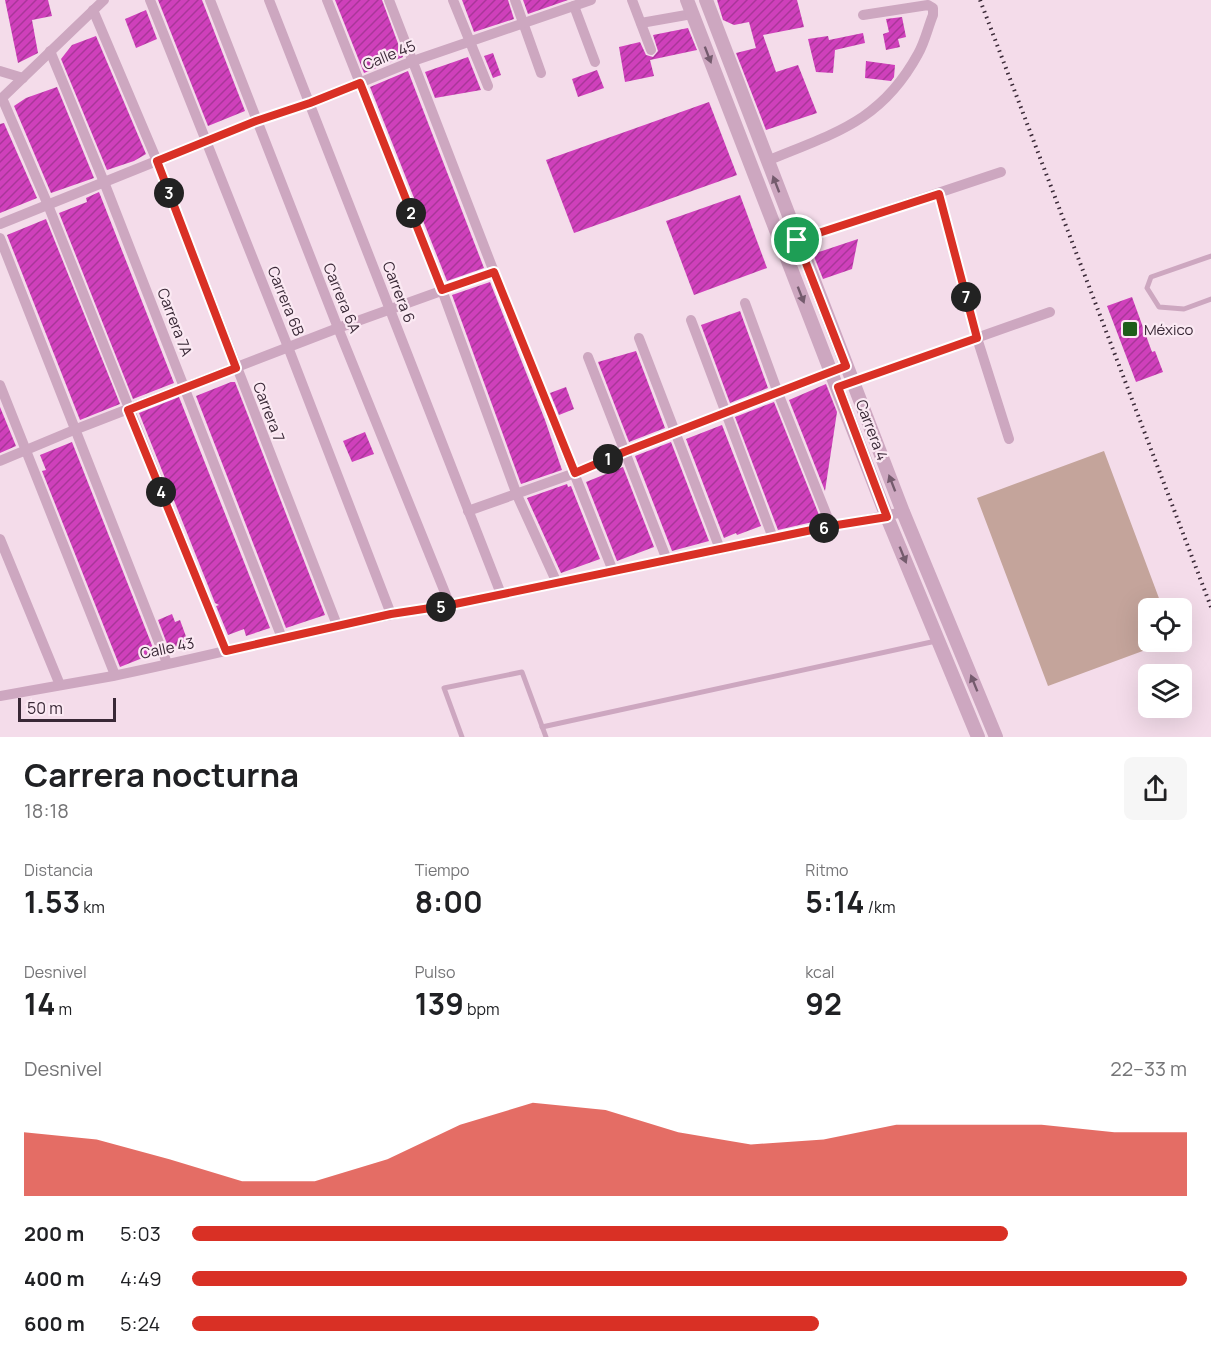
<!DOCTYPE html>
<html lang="es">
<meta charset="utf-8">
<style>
:root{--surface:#fff;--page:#f6f6f6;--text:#202124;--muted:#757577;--accent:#d93025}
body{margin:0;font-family:Manrope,sans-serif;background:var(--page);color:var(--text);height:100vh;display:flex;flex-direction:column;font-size:22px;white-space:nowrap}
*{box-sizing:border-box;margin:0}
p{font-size:20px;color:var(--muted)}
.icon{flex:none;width:33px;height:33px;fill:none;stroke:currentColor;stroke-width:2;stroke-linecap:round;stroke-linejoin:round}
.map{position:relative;height:737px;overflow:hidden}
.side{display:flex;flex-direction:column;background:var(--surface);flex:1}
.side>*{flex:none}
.tools{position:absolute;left:1138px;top:598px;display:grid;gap:12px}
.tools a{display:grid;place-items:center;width:54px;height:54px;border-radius:9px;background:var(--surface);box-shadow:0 6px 24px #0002;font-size:30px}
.scale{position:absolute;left:18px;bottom:15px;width:98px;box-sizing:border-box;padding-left:6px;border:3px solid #392836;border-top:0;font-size:16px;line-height:21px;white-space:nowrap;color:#392836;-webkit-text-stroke:4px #fbe9f3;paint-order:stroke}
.pin{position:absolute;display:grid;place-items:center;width:51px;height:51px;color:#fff;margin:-26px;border:3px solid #fff;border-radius:50%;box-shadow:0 2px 6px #0007}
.km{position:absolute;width:30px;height:30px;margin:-15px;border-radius:50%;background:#222;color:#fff;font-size:16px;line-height:30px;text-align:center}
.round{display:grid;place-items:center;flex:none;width:63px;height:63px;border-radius:9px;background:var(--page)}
.headline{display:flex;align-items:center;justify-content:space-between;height:102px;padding:0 24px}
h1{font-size:33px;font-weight:700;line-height:45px}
.stats{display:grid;grid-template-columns:repeat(3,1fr);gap:9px;height:102px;padding:6px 24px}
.stats div{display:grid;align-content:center}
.stats b{font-size:30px;font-weight:700}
.stats small{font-size:16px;font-weight:400}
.stats p{font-size:16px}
.chart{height:168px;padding:12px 24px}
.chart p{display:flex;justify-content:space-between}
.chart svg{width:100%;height:108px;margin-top:6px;fill:var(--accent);opacity:.7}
ul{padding:0 24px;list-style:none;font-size:20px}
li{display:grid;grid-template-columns:96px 72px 1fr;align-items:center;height:45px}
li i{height:15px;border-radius:8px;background:var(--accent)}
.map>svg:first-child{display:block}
.park{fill:#c4a49b}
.building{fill:url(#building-hatch)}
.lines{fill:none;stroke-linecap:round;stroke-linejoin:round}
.service{stroke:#cda7c0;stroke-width:5}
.minor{stroke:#cda7c0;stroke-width:10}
.tertiary{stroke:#cda7c0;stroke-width:14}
.rail{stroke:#392836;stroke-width:4;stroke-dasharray:1.5 4.5;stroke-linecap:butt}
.oneway{fill:#745b6d}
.route-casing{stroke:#fff;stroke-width:12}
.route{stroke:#d93025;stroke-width:8}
.poi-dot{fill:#1d5e1a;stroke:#fbe9f3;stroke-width:2}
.labels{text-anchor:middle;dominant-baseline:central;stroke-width:4.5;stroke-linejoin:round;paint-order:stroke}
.street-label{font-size:15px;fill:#392836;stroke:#fbe9f3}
.poi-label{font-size:15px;fill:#392836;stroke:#fbe9f3;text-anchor:start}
</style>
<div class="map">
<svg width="1211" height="737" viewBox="0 0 1211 737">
<defs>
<pattern id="building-hatch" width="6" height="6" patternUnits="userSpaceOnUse" patternTransform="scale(1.5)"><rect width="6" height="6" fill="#cf40bb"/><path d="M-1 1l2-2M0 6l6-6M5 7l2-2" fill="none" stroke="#a93699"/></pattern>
</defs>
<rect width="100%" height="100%" fill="#f4dcea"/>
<polygon class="park" points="1104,451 1163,609 1149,609 1149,642 1167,642 1048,686 977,498"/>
<g class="building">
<polygon points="5,0 48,0 52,16 32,20 38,53 18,63"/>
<polygon points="158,0 202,0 245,111 208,126"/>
<polygon points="335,0 382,0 403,57 364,73"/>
<polygon points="462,0 508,0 514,19 474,32"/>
<polygon points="523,0 568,0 528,14"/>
<polygon points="717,0 797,0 804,27 763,35 776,72 798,65 817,113 766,130 736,53 756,48 749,22 734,25 723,20"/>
<polygon points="146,10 157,39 136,48 125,19"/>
<polygon points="902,17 906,37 898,39 900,47 886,50 883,34 889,32 886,19"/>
<polygon points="688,28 697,50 650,60 654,76 625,82 619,47 640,42 646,55 653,57 658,51 653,35"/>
<polygon points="863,33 865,43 835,50 833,73 816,72 808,39 828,36 829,40"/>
<polygon points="96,36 146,154 134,161 107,170 61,59 72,45"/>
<polygon points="493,53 501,75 493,78 484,56"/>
<polygon points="468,57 481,90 435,98 425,72"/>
<polygon points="866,61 895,65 894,77 891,81 865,78"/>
<polygon points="597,70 604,88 578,97 572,79"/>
<polygon points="408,71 484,268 447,281 370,87"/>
<polygon points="57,87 94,178 51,193 14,106 26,98"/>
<polygon points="709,102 737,175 574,233 546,160"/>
<polygon points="4,123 37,198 0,213 0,124"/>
<polygon points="99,192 174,383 133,399 59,213 87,202 86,198"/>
<polygon points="740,195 767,268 694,295 666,221"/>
<polygon points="46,219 120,404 80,420 7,235"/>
<polygon points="858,239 852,269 823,279 813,254"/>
<polygon points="490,282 545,420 562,470 521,484 452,295"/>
<polygon points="1132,297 1152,352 1155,351 1163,372 1136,382 1107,306"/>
<polygon points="740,311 768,388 730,403 701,325"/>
<polygon points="636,351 665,428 629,442 598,362"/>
<polygon points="231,382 235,382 325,615 286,628 196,396"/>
<polygon points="826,384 837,412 825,491 789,400"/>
<polygon points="566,387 574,409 559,415 550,393"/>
<polygon points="179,397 270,628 246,636 244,629 228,635 216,606 219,605 215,603 139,413"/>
<polygon points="774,402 821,520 778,530 735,417"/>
<polygon points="0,407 16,446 0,453"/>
<polygon points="722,425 761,526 737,535 736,533 724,538 686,439"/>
<polygon points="365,432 374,454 352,462 343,441"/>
<polygon points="72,442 155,653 120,667 42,471 46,470 40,455"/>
<polygon points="671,442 709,541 672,551 635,456"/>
<polygon points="623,467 654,547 617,561 586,482"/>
<polygon points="567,484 568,487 571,486 600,559 561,573 527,498"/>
<polygon points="172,614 175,622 180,620 188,642 169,649 158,620"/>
</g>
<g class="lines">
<g class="service">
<polyline points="1211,256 1151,277 1147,288 1159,307 1184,309 1211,299"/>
<polyline points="542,727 936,641"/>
<polyline points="462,737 444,688 522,672 546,737"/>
</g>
<g class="minor">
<polyline points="150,0 288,347 391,614"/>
<polyline points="210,0 338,328 450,605"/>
<polyline points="269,0 501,594"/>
<polyline points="327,0 442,290 517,495 557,583"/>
<polyline points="389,0 494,272 613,571"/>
<polyline points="453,0 488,86"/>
<polyline points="515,0 541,73"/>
<polyline points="632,0 651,50"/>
<polyline points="574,6 595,62"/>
<polyline points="93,10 157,161 337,625"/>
<polyline points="641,23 692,14"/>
<polyline points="50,51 104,182 282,638"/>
<polyline points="0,71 23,78"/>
<polyline points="2,98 48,205 226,651"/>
<polyline points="0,100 104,0"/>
<path d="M767,161C834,133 881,122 918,54C925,42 928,27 933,15V8L928,5L863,15"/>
<polyline points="939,194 977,338 1009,439"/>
<polyline points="0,224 256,121 310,103 413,61 591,0"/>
<polyline points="0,238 167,663"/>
<polyline points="797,240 1001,172"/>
<polyline points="745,303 778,393 831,526"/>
<polyline points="691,320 773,538"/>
<polyline points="639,338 720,549"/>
<polyline points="588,357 667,560"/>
<polyline points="0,385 115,675"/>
<polyline points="838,387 1050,312"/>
<polyline points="0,461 74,430 338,328 494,272"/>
<polyline points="468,511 575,473 624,452 846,366"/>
<polyline points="0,539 60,685"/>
<path d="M0,696C38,689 75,683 113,676C225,653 336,622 450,605L903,512"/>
</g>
<g class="tertiary">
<polyline points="687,0 887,517 978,737"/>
<polyline points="706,0 903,512 996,737"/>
</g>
<polyline class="rail" points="980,0 1211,607"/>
</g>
<defs><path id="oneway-solid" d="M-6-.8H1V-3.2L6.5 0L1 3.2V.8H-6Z" transform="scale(1.5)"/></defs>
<g class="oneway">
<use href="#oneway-solid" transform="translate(708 55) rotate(69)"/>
<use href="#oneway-solid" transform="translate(776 184) rotate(-111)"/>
<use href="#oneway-solid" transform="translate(801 295) rotate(69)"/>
<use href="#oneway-solid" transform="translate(892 483) rotate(-111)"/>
<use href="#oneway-solid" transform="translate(903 555) rotate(68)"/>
<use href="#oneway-solid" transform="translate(974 683) rotate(-112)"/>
</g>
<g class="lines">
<g class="route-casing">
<polygon id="route" points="360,83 442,290 494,272 575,473 624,452 846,366 797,240 939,194 977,338 838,387 887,517 831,526 450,605 391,614 226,651 128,410 236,368 157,161 256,121 310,103"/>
</g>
<use href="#route" class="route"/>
</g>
<rect class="poi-dot" x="1122" y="321" width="16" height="16" rx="3"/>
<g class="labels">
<g class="street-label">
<text transform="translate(389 55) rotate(-22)">Calle 45</text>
<text transform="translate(399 292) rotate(69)">Carrera 6</text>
<text transform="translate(342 298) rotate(68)">Carrera 6A</text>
<text transform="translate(286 301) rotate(68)">Carrera 6B</text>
<text transform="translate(175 322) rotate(69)">Carrera 7A</text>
<text transform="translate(269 412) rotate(69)">Carrera 7</text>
<text transform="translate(872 430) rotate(69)">Carrera 4</text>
<text transform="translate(167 648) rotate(-12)">Calle 43</text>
</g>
<g class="poi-label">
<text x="1144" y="329">México</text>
</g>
</g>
</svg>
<div class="tools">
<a><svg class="icon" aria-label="locate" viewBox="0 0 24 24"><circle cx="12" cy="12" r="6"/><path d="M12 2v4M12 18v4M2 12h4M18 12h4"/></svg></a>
<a><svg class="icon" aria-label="layers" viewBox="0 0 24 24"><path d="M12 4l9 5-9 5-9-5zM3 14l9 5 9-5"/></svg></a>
</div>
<div class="scale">50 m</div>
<div class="pin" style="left:797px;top:240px;background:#1e9e55"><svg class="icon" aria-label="arrive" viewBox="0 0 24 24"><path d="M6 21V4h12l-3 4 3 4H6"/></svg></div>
<b class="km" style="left:608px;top:459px">1</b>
<b class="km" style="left:411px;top:213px">2</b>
<b class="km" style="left:169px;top:193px">3</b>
<b class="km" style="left:161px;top:492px">4</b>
<b class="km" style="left:441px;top:607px">5</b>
<b class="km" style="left:824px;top:528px">6</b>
<b class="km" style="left:966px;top:297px">7</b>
</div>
<section class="side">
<div class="headline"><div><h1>Carrera nocturna</h1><p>18:18</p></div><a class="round"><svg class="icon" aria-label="share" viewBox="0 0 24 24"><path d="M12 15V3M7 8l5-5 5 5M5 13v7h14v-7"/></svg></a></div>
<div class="stats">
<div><p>Distancia</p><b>1.53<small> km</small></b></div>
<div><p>Tiempo</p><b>8:00</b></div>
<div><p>Ritmo</p><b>5:14<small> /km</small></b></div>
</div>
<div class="stats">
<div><p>Desnivel</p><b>14<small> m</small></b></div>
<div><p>Pulso</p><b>139<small> bpm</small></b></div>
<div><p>kcal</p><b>92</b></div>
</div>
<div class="chart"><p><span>Desnivel</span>22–33 m</p>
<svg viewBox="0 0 160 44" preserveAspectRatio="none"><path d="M0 44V18L10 21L20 29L30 38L40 38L50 29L60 15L70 6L80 9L90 18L100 23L110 21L120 15L130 15L140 15L150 18L160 18V44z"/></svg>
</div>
<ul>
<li><b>200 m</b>5:03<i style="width:82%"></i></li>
<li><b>400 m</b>4:49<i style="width:100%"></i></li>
<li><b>600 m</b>5:24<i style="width:63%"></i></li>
</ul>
</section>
